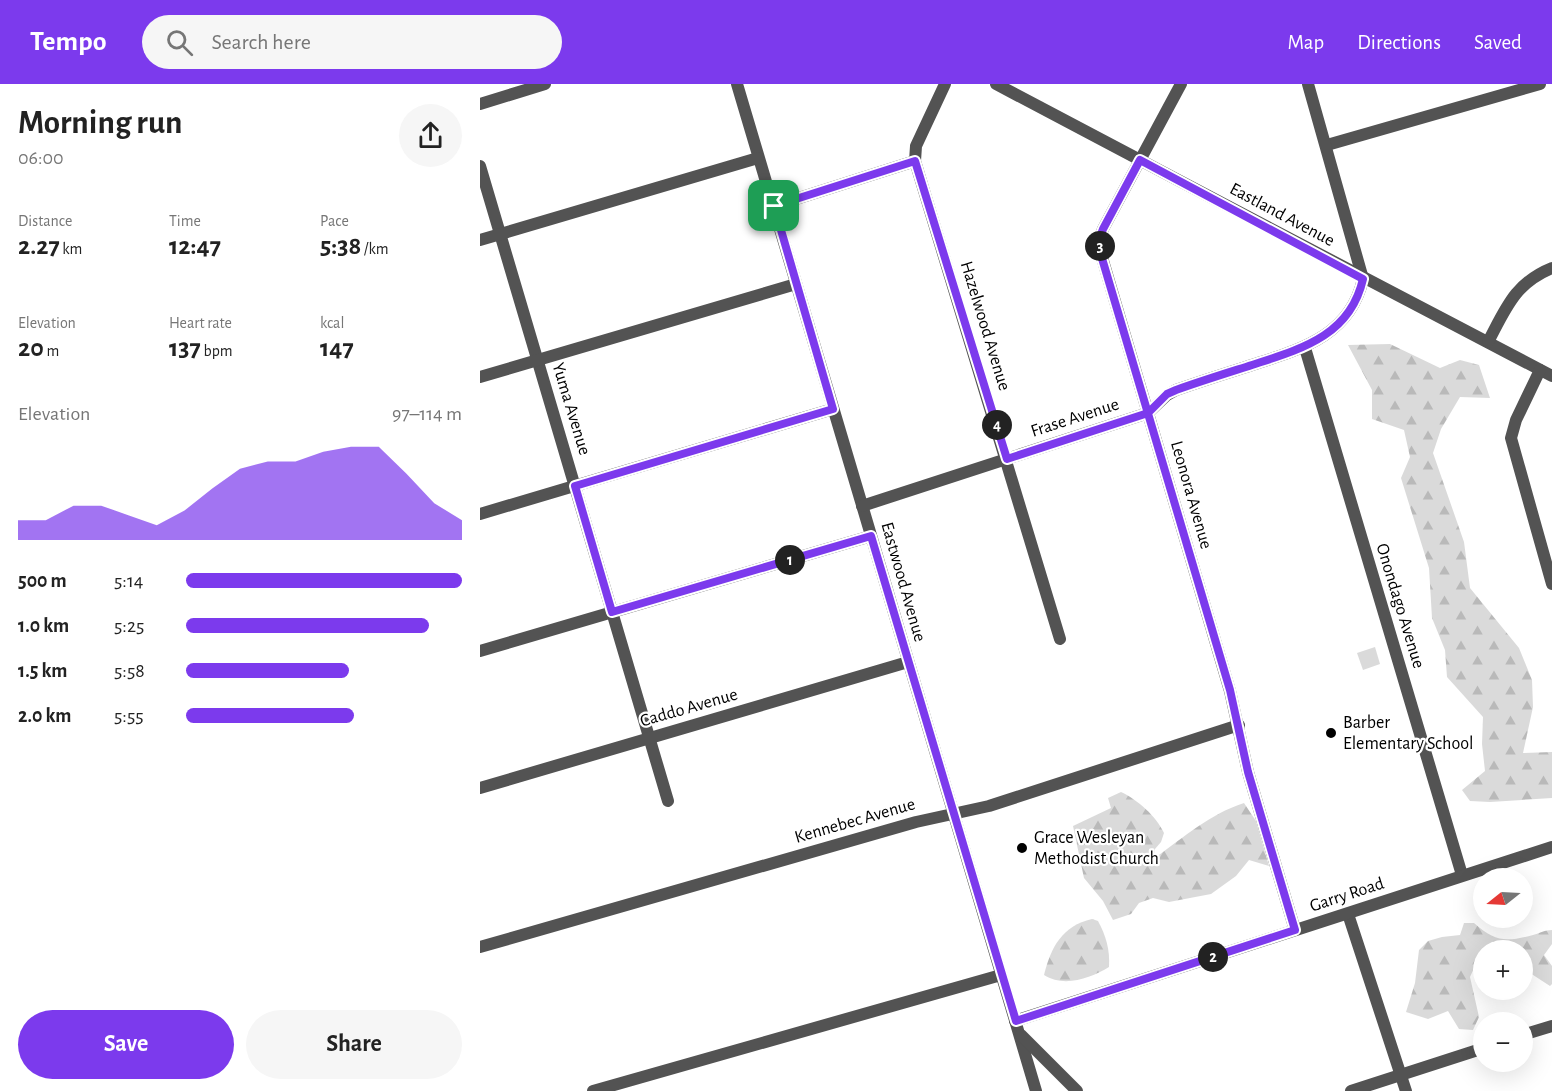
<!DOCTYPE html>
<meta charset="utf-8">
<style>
:root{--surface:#fff;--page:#f6f6f6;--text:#222;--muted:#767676;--accent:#7c3aed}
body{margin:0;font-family:"Alegreya Sans",sans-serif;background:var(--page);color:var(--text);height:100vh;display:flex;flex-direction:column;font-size:22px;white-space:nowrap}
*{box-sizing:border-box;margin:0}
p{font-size:20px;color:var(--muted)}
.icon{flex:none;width:33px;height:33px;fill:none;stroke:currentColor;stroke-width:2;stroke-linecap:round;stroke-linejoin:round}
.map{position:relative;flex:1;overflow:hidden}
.drawer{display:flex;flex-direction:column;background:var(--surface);width:480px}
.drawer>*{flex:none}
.needle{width:39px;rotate:252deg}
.tools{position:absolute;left:993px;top:784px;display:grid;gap:12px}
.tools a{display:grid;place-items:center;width:60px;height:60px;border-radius:50%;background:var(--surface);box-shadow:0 6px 24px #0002;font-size:30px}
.pin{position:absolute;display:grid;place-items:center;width:51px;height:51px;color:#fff;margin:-26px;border-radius:12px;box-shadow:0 3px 9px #0006}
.km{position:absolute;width:30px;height:30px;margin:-15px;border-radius:50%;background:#222;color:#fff;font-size:16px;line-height:30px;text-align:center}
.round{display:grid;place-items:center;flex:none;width:63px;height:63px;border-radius:32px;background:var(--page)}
.summary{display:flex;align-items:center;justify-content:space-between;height:102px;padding:0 18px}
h1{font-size:33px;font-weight:700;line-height:45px}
.stats{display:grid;grid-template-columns:repeat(3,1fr);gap:9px;height:102px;padding:6px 18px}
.stats div{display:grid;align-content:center}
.stats b{font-size:26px;font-weight:700}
.stats small{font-size:16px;font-weight:400}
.stats p{font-size:16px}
.chart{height:168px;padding:12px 18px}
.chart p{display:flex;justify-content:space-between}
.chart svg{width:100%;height:108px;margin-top:6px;fill:var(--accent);opacity:.7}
.button{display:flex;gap:12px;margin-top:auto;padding:12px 18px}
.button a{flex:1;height:69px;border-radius:36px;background:var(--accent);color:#fff;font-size:24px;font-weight:700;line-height:69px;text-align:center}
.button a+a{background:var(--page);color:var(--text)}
ul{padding:0 18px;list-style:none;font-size:20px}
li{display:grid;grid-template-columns:96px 72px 1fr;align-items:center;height:45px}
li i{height:15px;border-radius:8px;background:var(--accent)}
header{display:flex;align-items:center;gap:36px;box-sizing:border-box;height:84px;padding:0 30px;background:var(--accent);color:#fff}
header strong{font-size:28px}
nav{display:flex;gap:33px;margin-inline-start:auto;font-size:21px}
.search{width:420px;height:54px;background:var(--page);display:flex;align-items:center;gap:15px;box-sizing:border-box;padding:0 21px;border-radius:33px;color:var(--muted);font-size:22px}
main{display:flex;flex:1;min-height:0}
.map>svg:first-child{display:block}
.forest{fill:url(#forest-firs)}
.pitch{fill:#dadada}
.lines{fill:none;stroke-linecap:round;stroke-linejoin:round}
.minor{stroke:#535353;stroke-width:12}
.route-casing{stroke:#fff;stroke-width:12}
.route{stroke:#7c3aed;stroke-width:8}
.poi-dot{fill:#000;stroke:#fff;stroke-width:2}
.labels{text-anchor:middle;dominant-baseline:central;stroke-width:4.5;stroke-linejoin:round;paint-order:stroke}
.street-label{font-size:18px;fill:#000;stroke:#fff}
.poi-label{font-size:18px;fill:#000;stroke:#fff;text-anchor:start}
</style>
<header>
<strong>Tempo</strong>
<div class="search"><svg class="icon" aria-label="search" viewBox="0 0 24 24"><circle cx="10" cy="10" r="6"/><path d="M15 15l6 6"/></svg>Search here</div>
<nav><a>Map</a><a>Directions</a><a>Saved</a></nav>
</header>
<main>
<section class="drawer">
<div class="summary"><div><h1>Morning run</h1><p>06:00</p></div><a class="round"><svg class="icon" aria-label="share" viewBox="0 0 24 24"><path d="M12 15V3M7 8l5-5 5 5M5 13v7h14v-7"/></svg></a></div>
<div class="stats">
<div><p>Distance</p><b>2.27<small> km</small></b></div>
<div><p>Time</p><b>12:47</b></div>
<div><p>Pace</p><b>5:38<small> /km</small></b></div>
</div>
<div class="stats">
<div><p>Elevation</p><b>20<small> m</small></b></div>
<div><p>Heart rate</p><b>137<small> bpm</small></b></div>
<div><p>kcal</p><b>147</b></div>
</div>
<div class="chart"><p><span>Elevation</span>97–114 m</p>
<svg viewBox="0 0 160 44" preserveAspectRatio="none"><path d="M0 44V36L10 36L20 30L30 30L40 34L50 38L60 32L70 23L80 15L90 12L100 12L110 8L120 6L130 6L140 17L150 29L160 36V44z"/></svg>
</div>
<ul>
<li><b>500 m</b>5:14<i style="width:100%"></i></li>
<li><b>1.0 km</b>5:25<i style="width:88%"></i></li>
<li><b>1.5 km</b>5:58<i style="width:59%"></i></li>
<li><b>2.0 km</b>5:55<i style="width:61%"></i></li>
</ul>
<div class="button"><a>Save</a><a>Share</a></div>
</section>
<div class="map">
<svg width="1072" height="1007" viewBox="0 0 1072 1007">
<defs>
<pattern id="forest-firs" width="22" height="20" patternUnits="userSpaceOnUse" patternTransform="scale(1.5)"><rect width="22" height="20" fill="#dadada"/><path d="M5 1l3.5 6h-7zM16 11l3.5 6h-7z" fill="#b9b9b9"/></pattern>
</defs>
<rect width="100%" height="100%" fill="#fff"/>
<g class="forest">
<polygon points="910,260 960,284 980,276 999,281 1010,314 980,313 961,345 953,369 984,458 990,504 1039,564 1052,596 1053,623 1043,669 1072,668 1072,714 1010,718 990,717 982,706 1005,687 1002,660 1003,633 967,593 965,566 952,534 949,484 921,394 930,373 924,346 892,335 892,306 868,261"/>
<path d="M641,708C658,716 676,732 684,749L681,758L675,765V774C704,753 730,730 764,719L776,737L789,782L769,776L756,792L731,810L689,818L673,814L659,819L651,830L633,836L623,817L604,794L593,742L631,724L628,714Z"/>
<path d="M612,835L618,837C626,852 630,865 629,883C611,894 584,904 564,891C571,863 582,842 612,835Z"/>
<path d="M984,839H994C1015,858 1026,858 1053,851C1060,849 1065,846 1072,846V860L1064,871L1072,882V900L1070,902L1050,889L1043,890L1042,867H1004L1003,884L995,882L990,893L999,933L993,946L979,945L968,927L948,935L926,928L935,899L939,866L948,857L962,853L980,851Z"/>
</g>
<polygon class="pitch" points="895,563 900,580 883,586 877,569"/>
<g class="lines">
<g class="minor">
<polyline points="257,0 556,1007"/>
<polyline points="465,0 436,62 435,77 580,555"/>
<path d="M516,0C701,98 887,195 1072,292"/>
<polyline points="701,0 623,145 620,153 621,170 750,607 768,688 815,846"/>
<polyline points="0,20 65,0"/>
<polyline points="847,61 1060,0"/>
<polyline points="0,82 188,717"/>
<polyline points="294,122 435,77"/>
<polyline points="0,156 278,74"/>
<path d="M1008,258C1026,224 1035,199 1072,184"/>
<polyline points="825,264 982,791"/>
<polyline points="1060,286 1036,336 1031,354 1072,500"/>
<polyline points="0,293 316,200"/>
<path d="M382,422L668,329L687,311L696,306C721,297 747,289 772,281C821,265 870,252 883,195L828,0"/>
<polyline points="0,430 353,325"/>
<polyline points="0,567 391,452"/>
<polyline points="0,704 428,578"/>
<polyline points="868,830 926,1007"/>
<polyline points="0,863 436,738 509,722 759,641"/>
<polyline points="535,937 1072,763"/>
<polyline points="541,951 597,1007"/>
<polyline points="1042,951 1072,942"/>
<polyline points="113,1007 521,891"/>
<polyline points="871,1007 1004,964"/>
</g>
</g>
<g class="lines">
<g class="route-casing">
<path id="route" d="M294,122L353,325L95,402L132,528L391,452L536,937L815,846L768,688L750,606L621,171L620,153L623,145L660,76L883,195C870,252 821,265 772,281C747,289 721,297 696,306L687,310L668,329L527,375L435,77L294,122"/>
</g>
<use href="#route" class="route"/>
</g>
<g class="poi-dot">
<circle cx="851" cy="649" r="6"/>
<circle cx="542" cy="764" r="6"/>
</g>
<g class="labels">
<g class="street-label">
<text transform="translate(802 131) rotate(28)">Eastland Avenue</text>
<text transform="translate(505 242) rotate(73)">Hazelwood Avenue</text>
<text transform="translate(91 325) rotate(73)">Yuma Avenue</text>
<text transform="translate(595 334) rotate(-18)">Frase Avenue</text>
<text transform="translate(711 411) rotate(74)">Leonora Avenue</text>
<text transform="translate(423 498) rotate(74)">Eastwood Avenue</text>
<text transform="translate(920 522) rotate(73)">Onondago Avenue</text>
<text transform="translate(209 624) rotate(-16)">Caddo Avenue</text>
<text transform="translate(375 737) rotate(-16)">Kennebec Avenue</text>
<text transform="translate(867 811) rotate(-18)">Garry Road</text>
</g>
<g class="poi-label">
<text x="863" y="639">Barber<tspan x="863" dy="21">Elementary School</tspan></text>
<text x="554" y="754">Grace Wesleyan<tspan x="554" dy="21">Methodist Church</tspan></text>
</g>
</g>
</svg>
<div class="tools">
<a><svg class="needle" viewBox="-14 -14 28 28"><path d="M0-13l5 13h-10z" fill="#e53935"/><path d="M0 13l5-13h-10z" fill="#767676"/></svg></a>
<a>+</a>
<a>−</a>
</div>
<div class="pin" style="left:294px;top:122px;background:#1e9e55"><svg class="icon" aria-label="arrive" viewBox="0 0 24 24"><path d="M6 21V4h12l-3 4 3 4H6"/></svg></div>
<b class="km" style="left:310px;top:476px">1</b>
<b class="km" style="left:733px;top:873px">2</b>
<b class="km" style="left:620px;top:162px">3</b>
<b class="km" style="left:517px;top:341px">4</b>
</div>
</main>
